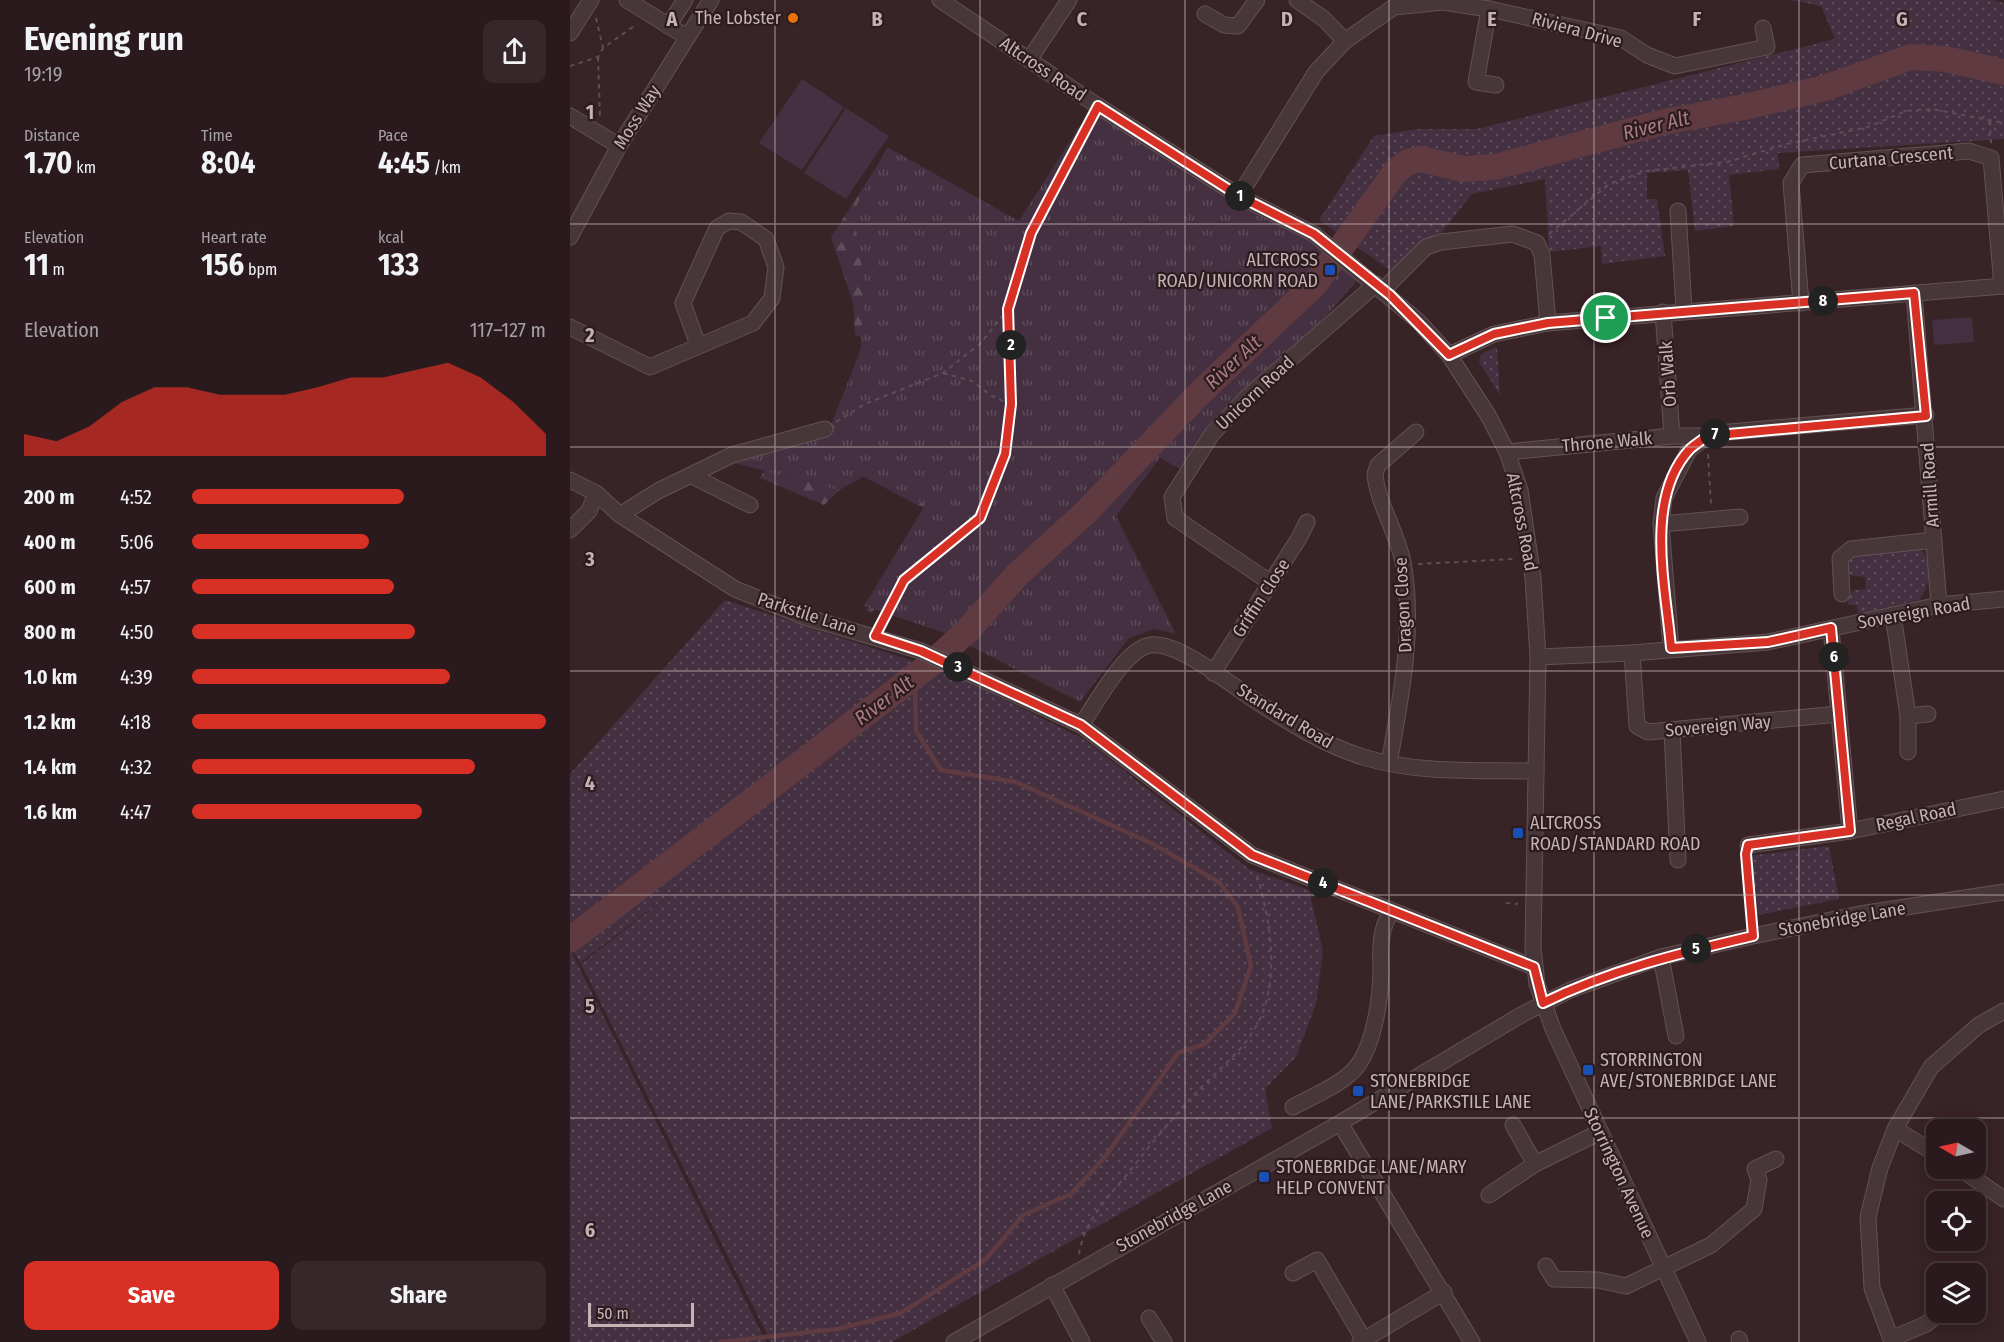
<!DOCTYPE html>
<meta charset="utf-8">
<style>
:root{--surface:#2a1a1d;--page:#36272a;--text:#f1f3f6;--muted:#a5a1a4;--line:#46383b;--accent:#d93025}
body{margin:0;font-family:"Fira Sans Condensed",sans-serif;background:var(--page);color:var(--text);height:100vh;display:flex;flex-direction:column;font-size:22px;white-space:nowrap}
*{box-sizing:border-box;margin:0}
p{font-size:20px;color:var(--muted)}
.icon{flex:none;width:33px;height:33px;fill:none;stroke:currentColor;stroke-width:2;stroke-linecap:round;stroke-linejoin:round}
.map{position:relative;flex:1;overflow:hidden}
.panel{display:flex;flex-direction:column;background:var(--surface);width:570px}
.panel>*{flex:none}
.needle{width:39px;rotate:279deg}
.tools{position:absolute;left:1356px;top:1119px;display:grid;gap:12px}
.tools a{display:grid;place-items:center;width:60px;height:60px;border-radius:12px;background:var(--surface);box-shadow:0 3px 15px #0003,0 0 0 2px var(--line);font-size:30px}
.scale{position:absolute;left:18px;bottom:15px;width:106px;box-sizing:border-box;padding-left:6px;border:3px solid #c4b2b4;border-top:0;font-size:16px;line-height:21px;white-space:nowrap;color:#c4b2b4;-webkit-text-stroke:4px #2d1c1f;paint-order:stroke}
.pin{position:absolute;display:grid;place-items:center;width:51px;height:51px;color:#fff;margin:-26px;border:3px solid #fff;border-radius:50%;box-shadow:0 2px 6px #0007}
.km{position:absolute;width:30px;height:30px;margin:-15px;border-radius:50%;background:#222;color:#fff;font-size:16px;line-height:30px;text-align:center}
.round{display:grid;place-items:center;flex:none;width:63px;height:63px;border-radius:12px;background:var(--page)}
.head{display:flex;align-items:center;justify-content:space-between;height:102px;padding:0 24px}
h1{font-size:33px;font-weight:700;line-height:45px}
.metrics{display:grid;grid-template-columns:repeat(3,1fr);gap:9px;height:102px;padding:6px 24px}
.metrics div{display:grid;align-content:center}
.metrics b{font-size:30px;font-weight:700}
.metrics small{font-size:16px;font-weight:400}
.metrics p{font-size:16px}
.chart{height:168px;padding:12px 24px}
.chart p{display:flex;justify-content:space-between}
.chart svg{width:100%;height:108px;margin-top:6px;fill:var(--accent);opacity:.7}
.primary-button{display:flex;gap:12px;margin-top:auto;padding:12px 24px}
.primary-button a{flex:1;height:69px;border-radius:12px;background:var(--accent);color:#fff;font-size:24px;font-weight:700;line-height:69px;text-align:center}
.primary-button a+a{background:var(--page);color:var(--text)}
ul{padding:0 24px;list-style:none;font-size:20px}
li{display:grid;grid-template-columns:96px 72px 1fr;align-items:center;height:45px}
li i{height:15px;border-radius:8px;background:var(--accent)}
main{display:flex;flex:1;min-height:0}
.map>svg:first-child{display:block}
.grass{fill:url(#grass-dots)}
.forest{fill:url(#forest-firs)}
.park{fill:url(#park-tufts)}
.garden{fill:#443041}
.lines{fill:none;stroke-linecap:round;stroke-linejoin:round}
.stream{stroke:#5f3a40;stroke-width:4.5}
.river{stroke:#5f3a40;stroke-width:26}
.minor-casing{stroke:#635254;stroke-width:17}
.path{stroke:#5f4c58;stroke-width:2;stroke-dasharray:4.5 4.5;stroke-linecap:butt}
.minor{stroke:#483739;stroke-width:15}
.route-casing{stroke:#fff;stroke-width:12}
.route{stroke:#d93025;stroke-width:8}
.grid{fill:none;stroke:#c4b2b4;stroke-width:1.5;stroke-opacity:0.55}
.food-dot{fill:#e8710a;stroke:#2d1c1f;stroke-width:2}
.transit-dot{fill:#1a4fb4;stroke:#2d1c1f;stroke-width:2}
.labels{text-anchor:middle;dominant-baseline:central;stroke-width:4.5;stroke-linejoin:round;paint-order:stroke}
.poi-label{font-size:18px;fill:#c4b2b4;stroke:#2d1c1f;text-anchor:start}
.street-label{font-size:18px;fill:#c4b2b4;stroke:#2d1c1f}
.water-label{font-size:20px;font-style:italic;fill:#aa7c84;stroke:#2d1c1f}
.grid-label{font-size:20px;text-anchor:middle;font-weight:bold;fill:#c4b2b4;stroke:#2d1c1f;stroke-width:4.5;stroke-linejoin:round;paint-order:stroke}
</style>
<main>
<section class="panel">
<div class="head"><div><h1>Evening run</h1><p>19:19</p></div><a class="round"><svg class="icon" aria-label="share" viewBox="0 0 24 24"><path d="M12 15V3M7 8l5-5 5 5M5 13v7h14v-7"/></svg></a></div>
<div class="metrics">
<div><p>Distance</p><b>1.70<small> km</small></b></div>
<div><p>Time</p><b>8:04</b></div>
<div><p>Pace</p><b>4:45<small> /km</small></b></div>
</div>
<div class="metrics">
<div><p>Elevation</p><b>11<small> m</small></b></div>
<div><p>Heart rate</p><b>156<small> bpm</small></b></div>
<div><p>kcal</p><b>133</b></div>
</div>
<div class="chart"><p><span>Elevation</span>117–127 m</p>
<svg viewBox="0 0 160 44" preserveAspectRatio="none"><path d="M0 44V35L10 38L20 32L30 22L40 16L50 16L60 19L70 19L80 19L90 16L100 12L110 12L120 9L130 6L140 12L150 22L160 35V44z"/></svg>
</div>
<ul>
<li><b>200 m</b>4:52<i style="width:60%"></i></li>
<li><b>400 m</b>5:06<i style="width:50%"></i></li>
<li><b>600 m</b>4:57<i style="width:57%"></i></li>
<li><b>800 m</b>4:50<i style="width:63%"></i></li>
<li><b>1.0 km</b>4:39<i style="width:73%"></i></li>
<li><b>1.2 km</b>4:18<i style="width:100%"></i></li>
<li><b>1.4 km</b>4:32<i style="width:80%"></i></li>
<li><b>1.6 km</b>4:47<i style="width:65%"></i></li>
</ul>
<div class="primary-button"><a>Save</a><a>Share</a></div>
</section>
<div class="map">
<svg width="1434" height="1342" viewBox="0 0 1434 1342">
<defs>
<pattern id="grass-dots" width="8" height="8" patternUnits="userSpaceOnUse" patternTransform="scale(1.5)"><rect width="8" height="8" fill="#443041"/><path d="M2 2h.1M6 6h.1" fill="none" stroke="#5d4c5a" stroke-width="1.8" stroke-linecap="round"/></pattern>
<pattern id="forest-firs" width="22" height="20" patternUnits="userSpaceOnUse" patternTransform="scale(1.5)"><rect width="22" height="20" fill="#443041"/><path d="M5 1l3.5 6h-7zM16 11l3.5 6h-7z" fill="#5d4c5a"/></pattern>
<pattern id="park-tufts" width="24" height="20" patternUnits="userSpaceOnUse" patternTransform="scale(1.5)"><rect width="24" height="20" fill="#443041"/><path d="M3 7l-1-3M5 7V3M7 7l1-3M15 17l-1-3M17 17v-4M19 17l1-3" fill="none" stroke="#5d4c5a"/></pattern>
</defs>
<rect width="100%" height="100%" fill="#382327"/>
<g class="grass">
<polygon points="1221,0 1421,0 1434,3 1434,139 1208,153 1209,169 1159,175 1164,226 1125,231 1118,170 1077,173 1077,199 1087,199 1095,256 1032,264 1031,246 979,252 975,179 902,194 834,280 749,220 804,136 847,129 907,129 1265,39 1251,6"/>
<polygon points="927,347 930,395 909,362 911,354"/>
<path d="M1343,548L1352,550C1363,565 1360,588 1349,600L1288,614L1287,605H1278L1279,596L1284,590L1296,589L1295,577L1279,575L1274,568L1279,556Z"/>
<polygon points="155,600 383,674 514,739 679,869 739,890 753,951 746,1004 726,1057 695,1089 702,1128 322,1342 201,1342 11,964 125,875 10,963 0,945 0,774"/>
<polygon points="1259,846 1269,899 1183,916 1178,856"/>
<polygon points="0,949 196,1342 0,1342"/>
</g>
<g class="forest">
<polygon points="316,152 317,344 285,335 283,303 261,237"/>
<polygon points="272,465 367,487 326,572 302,613 296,611 355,509 287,473 254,505 190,478 196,467 217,477 248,483"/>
</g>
<polygon class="park" points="528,106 793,274 754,318 648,415 610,469 590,458 546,516 606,634 584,629 559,638 510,702 372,632 294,606 355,505 300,473 269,490 149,459 262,423 291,348 294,280 283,212 317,147 449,221 509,127"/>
<g class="garden">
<polygon points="232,79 274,107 232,170 189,143"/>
<polygon points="276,108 319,136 276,199 234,173"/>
<polygon points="1402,317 1404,342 1364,345 1362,320"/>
</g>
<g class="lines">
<polyline class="stream" points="150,1342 268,1329 331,1313 416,1259 453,1215 501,1194 535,1157 608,1053 635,1044 665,1013 681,966 668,907 649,882 583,844 446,782 371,770 346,731 345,690 362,663"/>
<polyline class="river" points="0,940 362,663 398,630 447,575 515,513 630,393 745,284 826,171 838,162 851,159 893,169 925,167 1094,122 1174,107 1255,88 1341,57 1375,59 1434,72"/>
<g class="minor-casing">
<g id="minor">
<polyline points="57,0 117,37"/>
<polyline points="370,0 528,106 669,196 744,234 849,322 879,355 918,415 937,452 950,490 963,578 968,657 963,948 967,984 983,1029 1128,1342"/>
<polyline points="727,0 754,19 775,41"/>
<polyline points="919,9 906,82 926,85"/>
<polyline points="635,14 654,25 668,26 687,0"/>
<polyline points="98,26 115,0"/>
<polyline points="0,33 21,0"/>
<polyline points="459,60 499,0"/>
<polyline points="0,116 49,146"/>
<polyline points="669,196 746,72 775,41 824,7 873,2 919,9 1051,38 1077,55 1105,66 1197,47 1193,28"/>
<polyline points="1108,211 1114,310"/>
<polyline points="0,237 49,146 141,0"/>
<polyline points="813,290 856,247 871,242 943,234 967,243 972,255 978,323"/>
<polyline points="1344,293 1369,605"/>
<polyline points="1231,303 1221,183 1232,165 1399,151 1421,158 1432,286"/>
<polyline points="1093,312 1102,436"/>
<polyline points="0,327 80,367 183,323 202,298 206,267 196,239 171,222 159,221 147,228 113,303 128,345"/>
<polyline points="879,355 924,334 978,323 1434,286"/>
<polyline points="937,452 1102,436 1137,436"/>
<polyline points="122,476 180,505"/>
<polyline points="0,480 26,493 50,515 165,589 235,617 351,651 511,725 682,855 964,967"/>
<polyline points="50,515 88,491 162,455 255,429"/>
<polyline points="1091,524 1170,517"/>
<polyline points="0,530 19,511 26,493"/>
<polyline points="701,583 605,518 602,497 642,434 676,398 806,284"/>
<polyline points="1272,594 1270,558 1281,549 1364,540"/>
<polyline points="1323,615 1338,716 1338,752"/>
<polyline points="1261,629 1280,831"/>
<polyline points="1101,648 1091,524 1094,498 1119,450 1137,436 1148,433 1356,415"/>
<polyline points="1062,653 1067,726 1078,732 1268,714"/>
<polyline points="968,657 1062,653 1198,642 1369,605 1434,599"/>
<polyline points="643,673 729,538 737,522"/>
<polyline points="1338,716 1358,714"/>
<path d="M511,725C526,704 555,648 581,645C609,642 660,684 684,700C718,722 754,745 793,757C848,774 909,770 966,771"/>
<polyline points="1102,730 1108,860"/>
<path d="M819,763C831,697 845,629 833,562C827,532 807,502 805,474L808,465L846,432"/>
<polyline points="1178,845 1280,831 1434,799"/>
<polyline points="1091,957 1106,1036"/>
<path d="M723,1107C743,1096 766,1087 782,1072C804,1051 811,997 811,968C810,948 810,927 822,911"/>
<polyline points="770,1123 902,1342"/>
<polyline points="943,1125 965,1164"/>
<polyline points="1325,1129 1366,1154"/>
<polyline points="1389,1168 1434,1199"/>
<polyline points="919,1195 965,1164 1030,1132"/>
<polyline points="976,1266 984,1279 1028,1280 1056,1286 1141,1245 1184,1209 1189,1180 1185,1169 1206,1159"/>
<polyline points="723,1273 747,1260 794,1340"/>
<polyline points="482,1285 512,1342"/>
<polyline points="579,1318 594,1342"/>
<polyline points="1169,1339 1170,1342"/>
<polyline points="1321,1339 1356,1324 1370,1313"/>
<polyline points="384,1342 770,1123 951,1015 1000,990 1091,957 1183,936 1290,914 1434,892"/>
<polyline points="790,1342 874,1292"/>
<polyline points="1322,1342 1302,1288 1298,1217 1310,1168 1325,1129 1361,1067 1409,1025 1434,1011"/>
</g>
</g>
<g class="path">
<polyline points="26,18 33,48"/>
<polyline points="28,57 30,117"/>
<polyline points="0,66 28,57 33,48 67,24"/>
<polyline points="1420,121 1421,143"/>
<polyline points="979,234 1039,184 1076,171 1157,162 1217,144 1298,127 1336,111 1362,109 1434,123"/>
<polyline points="373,373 402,381 422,396 440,404"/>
<polyline points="266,422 295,404 373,373 411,343 438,309"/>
<polyline points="1138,454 1141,505"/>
<polyline points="848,564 944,559"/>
<polyline points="311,625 334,580 410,518 435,454 440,404 438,309 461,233 521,120"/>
<polyline points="1176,858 1182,921"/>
<polyline points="936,903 948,904"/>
<path d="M509,1254C514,1223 534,1202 554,1178C576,1151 598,1123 621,1098C643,1074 673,1052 688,1023C711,977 700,919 686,872"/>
</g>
<use href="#minor" class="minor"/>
</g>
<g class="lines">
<g class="route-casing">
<path id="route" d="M528,106L669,196L744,234L820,295L879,355L924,334L978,323L1344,293L1356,416L1137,436C1131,441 1124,445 1119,450C1074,500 1096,588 1101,648L1198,642L1261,628L1280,831L1178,845L1176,854L1183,936C1110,953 1040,970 973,1003L964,967L682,855L511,725L351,651L305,636L334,580L410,518L435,454L441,404L438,309L461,233Z"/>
</g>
<use href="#route" class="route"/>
</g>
<path class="grid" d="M205,0V1342M410,0V1342M615,0V1342M819,0V1342M1024,0V1342M1229,0V1342M0,224H1434M0,447H1434M0,671H1434M0,895H1434M0,1118H1434"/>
<circle class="food-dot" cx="223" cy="18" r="6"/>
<g class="transit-dot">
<rect x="754" y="264" width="12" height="12" rx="3"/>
<rect x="942" y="827" width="12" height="12" rx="3"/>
<rect x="1012" y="1064" width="12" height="12" rx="3"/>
<rect x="782" y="1085" width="12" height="12" rx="3"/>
<rect x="688" y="1171" width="12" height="12" rx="3"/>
</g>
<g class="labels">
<g class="poi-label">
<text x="211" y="18" text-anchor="end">The Lobster</text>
<text x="748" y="260" text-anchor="end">ALTCROSS<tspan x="748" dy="21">ROAD/UNICORN ROAD</tspan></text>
<text x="960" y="823">ALTCROSS<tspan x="960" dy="21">ROAD/STANDARD ROAD</tspan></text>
<text x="1030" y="1060">STORRINGTON<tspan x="1030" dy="21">AVE/STONEBRIDGE LANE</tspan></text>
<text x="800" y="1081">STONEBRIDGE<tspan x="800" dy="21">LANE/PARKSTILE LANE</tspan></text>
<text x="706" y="1167">STONEBRIDGE LANE/MARY<tspan x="706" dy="21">HELP CONVENT</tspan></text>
</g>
<g class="street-label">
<text transform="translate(1007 30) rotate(15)">Riviera Drive</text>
<text transform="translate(473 69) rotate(34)">Altcross Road</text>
<text transform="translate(67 117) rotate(-58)">Moss Way</text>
<text transform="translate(1321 158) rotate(-5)">Curtana Crescent</text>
<text transform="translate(1098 374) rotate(-94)">Orb Walk</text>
<text transform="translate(685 393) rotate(-43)">Unicorn Road</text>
<text transform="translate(1037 442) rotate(-5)">Throne Walk</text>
<text transform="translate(1360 485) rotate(-94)">Armill Road</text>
<text transform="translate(952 522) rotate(79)">Altcross Road</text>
<text transform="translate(691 598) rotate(-57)">Griffin Close</text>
<text transform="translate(833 605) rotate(-93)">Dragon Close</text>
<text transform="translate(1344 613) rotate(-10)">Sovereign Road</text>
<text transform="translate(237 614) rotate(18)">Parkstile Lane</text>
<text transform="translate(715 716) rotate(31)">Standard Road</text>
<text transform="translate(1148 726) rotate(-5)">Sovereign Way</text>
<text transform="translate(1346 817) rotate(-12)">Regal Road</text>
<text transform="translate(1272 919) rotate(-10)">Stonebridge Lane</text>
<text transform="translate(1049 1173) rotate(65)">Storrington Avenue</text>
<text transform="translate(604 1216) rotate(-29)">Stonebridge Lane</text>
</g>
<g class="water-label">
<text transform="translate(1086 125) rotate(-14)">River Alt</text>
<text transform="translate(663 362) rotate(-43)">River Alt</text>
<text transform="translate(314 700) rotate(-37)">River Alt</text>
</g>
</g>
<g class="grid-label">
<text x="102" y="26">A</text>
<text x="307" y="26">B</text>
<text x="512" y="26">C</text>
<text x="717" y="26">D</text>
<text x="922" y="26">E</text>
<text x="1127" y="26">F</text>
<text x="1332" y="26">G</text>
<text x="20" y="119">1</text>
<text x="20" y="342">2</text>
<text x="20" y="566">3</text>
<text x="20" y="790">4</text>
<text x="20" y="1013">5</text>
<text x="20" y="1237">6</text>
</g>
</svg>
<div class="tools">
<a><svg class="needle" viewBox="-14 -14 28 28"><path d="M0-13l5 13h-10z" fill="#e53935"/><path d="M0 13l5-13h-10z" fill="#a5a1a4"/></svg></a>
<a><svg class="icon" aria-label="locate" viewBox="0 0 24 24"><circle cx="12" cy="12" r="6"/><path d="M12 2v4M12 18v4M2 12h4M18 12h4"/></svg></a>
<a><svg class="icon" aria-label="layers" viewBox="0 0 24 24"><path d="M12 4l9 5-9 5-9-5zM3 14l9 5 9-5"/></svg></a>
</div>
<div class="scale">50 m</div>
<div class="pin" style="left:1036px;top:318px;background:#1e9e55"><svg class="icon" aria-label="arrive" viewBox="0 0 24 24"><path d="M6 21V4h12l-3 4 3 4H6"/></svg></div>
<b class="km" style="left:670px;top:196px">1</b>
<b class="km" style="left:441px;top:345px">2</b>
<b class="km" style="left:388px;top:667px">3</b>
<b class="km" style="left:753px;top:883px">4</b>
<b class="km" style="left:1126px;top:949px">5</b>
<b class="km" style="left:1264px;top:657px">6</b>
<b class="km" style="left:1145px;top:434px">7</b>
<b class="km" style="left:1253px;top:301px">8</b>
</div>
</main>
